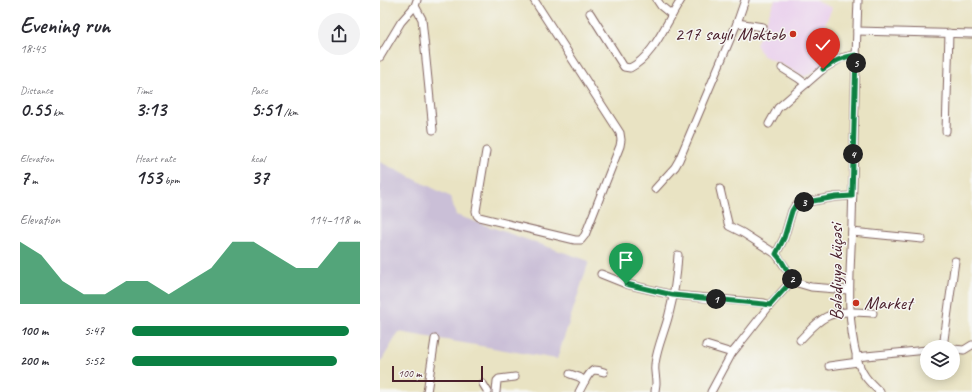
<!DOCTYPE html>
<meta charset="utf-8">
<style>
:root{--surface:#fff;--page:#f2f2f3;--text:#2b2b33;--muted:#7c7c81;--accent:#0b8043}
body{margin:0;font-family:Caveat,sans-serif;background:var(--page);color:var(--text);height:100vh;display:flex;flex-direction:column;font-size:15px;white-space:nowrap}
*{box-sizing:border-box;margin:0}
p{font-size:13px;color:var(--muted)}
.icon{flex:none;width:22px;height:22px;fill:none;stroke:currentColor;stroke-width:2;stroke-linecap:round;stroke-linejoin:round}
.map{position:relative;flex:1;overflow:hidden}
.side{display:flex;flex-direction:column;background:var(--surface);width:380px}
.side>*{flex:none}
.fabs{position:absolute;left:540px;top:340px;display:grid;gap:8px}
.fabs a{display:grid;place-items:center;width:40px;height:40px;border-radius:50%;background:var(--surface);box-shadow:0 2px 10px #0003;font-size:20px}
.scale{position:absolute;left:12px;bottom:10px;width:91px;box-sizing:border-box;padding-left:4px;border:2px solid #4a1f2b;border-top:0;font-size:11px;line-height:14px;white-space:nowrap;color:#4a1f2b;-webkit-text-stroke:3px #f6f6f2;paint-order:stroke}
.pin{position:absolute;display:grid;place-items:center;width:34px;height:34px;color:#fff;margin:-41px -17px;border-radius:50% 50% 50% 0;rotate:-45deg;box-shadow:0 0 4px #0007}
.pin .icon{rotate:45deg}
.km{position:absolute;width:20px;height:20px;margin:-10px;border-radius:50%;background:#222;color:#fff;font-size:11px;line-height:20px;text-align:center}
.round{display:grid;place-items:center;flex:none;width:42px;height:42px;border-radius:21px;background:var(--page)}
.overview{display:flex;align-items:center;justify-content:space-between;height:68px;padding:0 20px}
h1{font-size:22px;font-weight:700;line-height:30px}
.metrics{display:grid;grid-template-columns:repeat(3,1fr);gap:6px;height:68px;padding:4px 20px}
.metrics div{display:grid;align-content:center}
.metrics b{font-size:20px;font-weight:700}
.metrics small{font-size:11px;font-weight:400}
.metrics p{font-size:11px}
.chart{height:112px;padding:8px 20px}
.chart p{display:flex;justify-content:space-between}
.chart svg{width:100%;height:72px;margin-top:4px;fill:var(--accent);opacity:.7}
ul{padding:0 20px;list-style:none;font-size:13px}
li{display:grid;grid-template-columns:64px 48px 1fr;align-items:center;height:30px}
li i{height:10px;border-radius:5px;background:var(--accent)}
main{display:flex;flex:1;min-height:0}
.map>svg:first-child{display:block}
.built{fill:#ead1ed}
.industrial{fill:#cabfd7}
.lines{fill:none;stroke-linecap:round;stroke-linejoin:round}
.minor-casing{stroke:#826460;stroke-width:9}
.minor{stroke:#fff;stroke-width:7}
.route-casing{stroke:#fff;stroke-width:8}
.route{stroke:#0b8043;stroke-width:5}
.poi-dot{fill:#c8321e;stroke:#f6f6f2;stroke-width:1.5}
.labels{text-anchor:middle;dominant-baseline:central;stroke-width:3;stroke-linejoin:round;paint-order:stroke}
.poi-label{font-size:19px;fill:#4a1f2b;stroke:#f6f6f2;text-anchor:end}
.street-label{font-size:19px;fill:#4a1f2b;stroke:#f6f6f2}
</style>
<main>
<section class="side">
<div class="overview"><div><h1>Evening run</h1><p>18:45</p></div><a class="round"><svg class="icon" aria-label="share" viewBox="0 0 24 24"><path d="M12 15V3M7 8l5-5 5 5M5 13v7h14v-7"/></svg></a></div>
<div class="metrics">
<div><p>Distance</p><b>0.55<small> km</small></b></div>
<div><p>Time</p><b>3:13</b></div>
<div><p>Pace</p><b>5:51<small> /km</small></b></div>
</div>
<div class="metrics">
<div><p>Elevation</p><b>7<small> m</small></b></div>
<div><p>Heart rate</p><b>153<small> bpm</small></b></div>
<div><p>kcal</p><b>37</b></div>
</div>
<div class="chart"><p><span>Elevation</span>114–118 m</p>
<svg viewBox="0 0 160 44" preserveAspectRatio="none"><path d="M0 44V6L10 14L20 30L30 38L40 38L50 30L60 30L70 38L80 30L90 22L100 6L110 6L120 14L130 22L140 22L150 6L160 6V44z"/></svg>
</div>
<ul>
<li><b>100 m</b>5:47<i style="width:95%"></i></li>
<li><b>200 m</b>5:52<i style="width:90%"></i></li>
</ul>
</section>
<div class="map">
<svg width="592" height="392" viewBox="0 0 592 392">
<rect width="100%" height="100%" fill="#f6f6f2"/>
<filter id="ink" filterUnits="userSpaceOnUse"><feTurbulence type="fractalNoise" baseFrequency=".025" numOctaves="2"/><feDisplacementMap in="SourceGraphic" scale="8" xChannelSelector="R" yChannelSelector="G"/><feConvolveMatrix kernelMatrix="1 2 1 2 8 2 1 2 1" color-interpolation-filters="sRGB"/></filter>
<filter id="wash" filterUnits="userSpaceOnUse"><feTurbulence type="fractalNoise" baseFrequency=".012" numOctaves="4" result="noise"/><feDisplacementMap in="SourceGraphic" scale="16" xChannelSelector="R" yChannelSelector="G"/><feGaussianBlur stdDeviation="0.9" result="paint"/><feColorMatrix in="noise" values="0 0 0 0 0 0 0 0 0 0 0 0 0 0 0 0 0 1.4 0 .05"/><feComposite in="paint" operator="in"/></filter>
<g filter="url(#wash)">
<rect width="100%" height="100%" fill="#e9e3c3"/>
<polygon class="built" points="395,0 435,0 452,8 445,24 444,54 452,55 452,61 426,76 424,76 382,55 376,44"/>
<polygon class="industrial" points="0,162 71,197 76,215 209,261 177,359 19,332 0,363"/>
</g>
<g filter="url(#ink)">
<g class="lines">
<g class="minor-casing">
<g id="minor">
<polyline points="277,0 281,6 292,15 301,0"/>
<path d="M478,0C475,74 474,148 472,222C471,267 465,313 477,358C481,374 488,381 500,392"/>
<polyline points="35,6 42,19 53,130"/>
<path d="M210,13L244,67L250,68C270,58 281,34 292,15"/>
<polyline points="357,23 383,27"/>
<polyline points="477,31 592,34"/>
<polyline points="0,57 21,22 35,6 37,0"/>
<polyline points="402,68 418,78 426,84"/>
<polyline points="389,124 398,108 443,69 461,58 465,57 476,55"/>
<polyline points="566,131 569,33"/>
<polyline points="106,151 96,211 97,215 99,217 195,240 201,240 205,235 240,146 241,140 240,133 154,0"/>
<polyline points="275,189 295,167 299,160 357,23 365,0"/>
<polyline points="340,189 348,223 349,226 363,233 396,254 410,274 414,282"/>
<polyline points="472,232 542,239"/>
<polyline points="396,254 404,238 412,211 415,206 421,203 455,197 472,196"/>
<polyline points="221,274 246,284 293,295 384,303 390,305"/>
<path d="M420,340C428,332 436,322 446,317C460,310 478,312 493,313"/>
<polyline points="326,345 352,353"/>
<polyline points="563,347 575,261"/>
<polyline points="573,349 584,350 592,345"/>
<polyline points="476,357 547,350"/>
<polyline points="449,366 478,362"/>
<polyline points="190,374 199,377 205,381"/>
<polyline points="103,384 108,392"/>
<polyline points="47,392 55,339"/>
<polyline points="116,392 117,381 119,379 135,377"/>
<path d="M199,392C202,387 208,372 214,370C217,370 221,371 224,372"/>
<path d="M275,392C275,389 276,386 276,383C276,376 274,371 275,364C277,347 285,331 289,314C294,295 297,274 298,255"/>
<polyline points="331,392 352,353 357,347 390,305 408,285 414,282 431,287 469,290"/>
</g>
</g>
<use href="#minor" class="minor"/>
</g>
</g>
<g class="lines" filter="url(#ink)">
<g class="route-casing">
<path id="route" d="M246,284L293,295L384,304L390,305L408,285L414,282L401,260L396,254L404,238L412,211L415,206L421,203L456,197L472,196L476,55C462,57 455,61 443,69"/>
</g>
<use href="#route" class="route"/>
</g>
<g class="poi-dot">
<circle cx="413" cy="34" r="4"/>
<circle cx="476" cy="303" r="4"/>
</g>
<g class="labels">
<g class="poi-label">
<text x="405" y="34">217 saylı Məktəb</text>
<text x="484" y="303" text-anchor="start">Market</text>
</g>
<g class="street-label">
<text transform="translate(456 272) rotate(-90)">Bələdiyyə küçəsi</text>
</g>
</g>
</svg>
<div class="fabs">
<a><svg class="icon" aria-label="layers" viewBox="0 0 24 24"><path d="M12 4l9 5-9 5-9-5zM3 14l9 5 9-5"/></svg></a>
</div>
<div class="scale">100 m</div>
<div class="pin" style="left:246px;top:284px;background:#1e9e55"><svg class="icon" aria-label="arrive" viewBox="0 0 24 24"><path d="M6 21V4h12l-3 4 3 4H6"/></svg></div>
<div class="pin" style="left:443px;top:69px;background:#d93025"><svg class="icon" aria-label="check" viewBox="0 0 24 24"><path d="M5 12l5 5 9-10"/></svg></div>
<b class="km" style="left:336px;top:299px">1</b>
<b class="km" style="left:412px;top:279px">2</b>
<b class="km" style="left:424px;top:202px">3</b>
<b class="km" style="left:473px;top:154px">4</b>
<b class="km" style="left:476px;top:63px">5</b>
</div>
</main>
